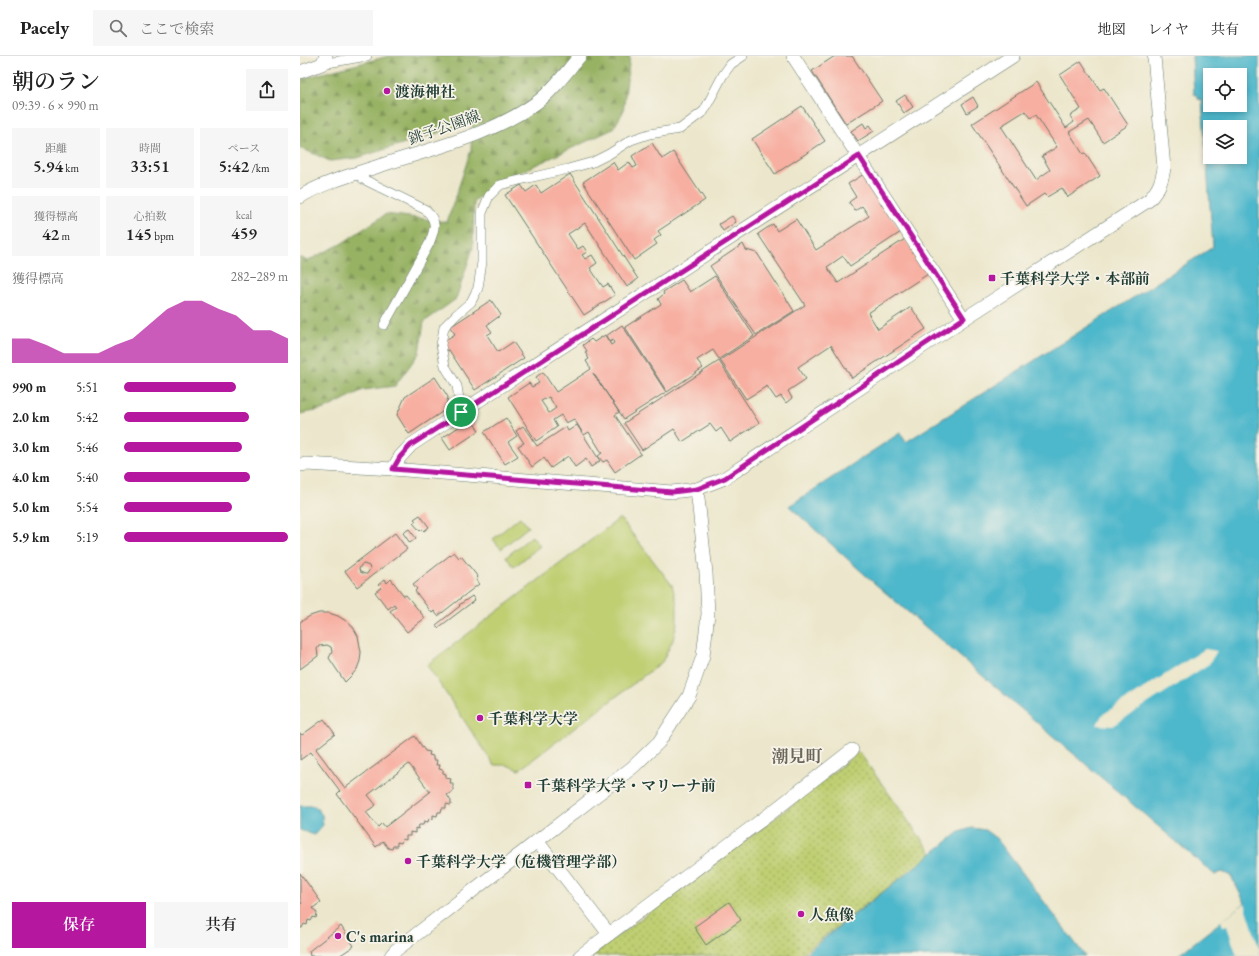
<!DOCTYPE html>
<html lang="ja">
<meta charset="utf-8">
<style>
:root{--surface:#fff;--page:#f6f6f6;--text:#222;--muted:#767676;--line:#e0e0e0;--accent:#b5179e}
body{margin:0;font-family:"EB Garamond","Noto Serif JP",serif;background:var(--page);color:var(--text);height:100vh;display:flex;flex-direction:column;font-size:15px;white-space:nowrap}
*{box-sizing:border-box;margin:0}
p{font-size:13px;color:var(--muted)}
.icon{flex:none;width:22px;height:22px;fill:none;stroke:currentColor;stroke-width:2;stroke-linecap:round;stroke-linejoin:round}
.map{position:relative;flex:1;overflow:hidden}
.drawer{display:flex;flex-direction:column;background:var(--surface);width:300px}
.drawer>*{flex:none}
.tools{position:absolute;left:903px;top:12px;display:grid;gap:8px}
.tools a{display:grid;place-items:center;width:44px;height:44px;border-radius:0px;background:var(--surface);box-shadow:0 2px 6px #0003;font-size:20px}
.pin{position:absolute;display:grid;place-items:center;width:34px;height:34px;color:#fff;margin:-17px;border:2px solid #fff;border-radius:50%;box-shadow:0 1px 4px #0007}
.round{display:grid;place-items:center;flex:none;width:42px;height:42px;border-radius:0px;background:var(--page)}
.headline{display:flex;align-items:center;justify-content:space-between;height:68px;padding:0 12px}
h1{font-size:22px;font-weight:600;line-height:30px}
.metrics{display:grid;grid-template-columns:repeat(3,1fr);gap:6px;height:68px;padding:4px 12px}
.metrics div{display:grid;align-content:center;border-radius:0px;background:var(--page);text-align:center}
.metrics b{font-size:17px;font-weight:600}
.metrics small{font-size:11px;font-weight:400}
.metrics p{font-size:11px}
.chart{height:112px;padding:8px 12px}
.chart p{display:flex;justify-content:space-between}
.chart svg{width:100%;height:72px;margin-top:4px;fill:var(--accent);opacity:.7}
.cta{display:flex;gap:8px;margin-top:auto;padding:8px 12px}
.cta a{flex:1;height:46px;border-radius:0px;background:var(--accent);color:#fff;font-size:16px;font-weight:600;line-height:46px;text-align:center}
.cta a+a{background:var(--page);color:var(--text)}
ul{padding:0 12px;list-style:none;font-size:13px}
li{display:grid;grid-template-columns:64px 48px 1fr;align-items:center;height:30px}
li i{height:10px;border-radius:5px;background:var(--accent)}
header{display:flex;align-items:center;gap:24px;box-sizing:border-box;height:56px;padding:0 20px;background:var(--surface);border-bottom:1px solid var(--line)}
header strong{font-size:19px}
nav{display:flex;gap:22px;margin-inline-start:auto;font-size:14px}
.search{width:280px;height:36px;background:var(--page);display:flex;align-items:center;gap:10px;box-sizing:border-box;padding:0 14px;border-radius:0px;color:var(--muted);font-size:15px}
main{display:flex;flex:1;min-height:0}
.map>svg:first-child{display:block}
.green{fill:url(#green-dots);stroke:#6f8653}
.forest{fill:url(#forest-firs);stroke:#5b784c}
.pitch{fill:#bfcf72;stroke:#6f8653}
.water{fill:#4db7cb;stroke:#367a80;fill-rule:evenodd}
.pier{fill:#ece7cc}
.building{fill:#f7afa1;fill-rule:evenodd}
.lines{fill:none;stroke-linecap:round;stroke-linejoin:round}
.street-casing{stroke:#677869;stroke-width:10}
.secondary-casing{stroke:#677869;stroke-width:14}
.street{stroke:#fff;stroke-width:9}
.secondary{stroke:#fff;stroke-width:13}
.route-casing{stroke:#fff;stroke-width:8}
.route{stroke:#b5179e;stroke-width:5}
.poi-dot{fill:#b5179e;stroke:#f7f3e8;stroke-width:1.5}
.labels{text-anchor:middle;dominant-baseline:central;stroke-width:3.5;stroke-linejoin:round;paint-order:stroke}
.poi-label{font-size:15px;font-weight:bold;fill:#1f3d34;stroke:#f7f3e8;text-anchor:start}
.street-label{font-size:15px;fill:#1f3d34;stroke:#f7f3e8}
.quarter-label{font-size:17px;font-weight:bold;fill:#6b655a;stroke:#f7f3e8}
</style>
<header>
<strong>Pacely</strong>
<div class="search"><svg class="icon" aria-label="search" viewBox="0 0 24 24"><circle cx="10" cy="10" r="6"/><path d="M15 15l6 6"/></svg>ここで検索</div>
<nav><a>地図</a><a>レイヤ</a><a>共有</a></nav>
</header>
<main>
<section class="drawer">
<div class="headline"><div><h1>朝のラン</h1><p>09:39 · 6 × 990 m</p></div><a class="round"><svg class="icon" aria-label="share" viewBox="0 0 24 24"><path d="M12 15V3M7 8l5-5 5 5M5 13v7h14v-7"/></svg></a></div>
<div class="metrics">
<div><p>距離</p><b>5.94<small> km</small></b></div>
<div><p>時間</p><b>33:51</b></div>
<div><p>ペース</p><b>5:42<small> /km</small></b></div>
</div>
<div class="metrics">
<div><p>獲得標高</p><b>42<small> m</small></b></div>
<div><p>心拍数</p><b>145<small> bpm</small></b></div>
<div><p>kcal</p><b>459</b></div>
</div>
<div class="chart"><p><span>獲得標高</span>282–289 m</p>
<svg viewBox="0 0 160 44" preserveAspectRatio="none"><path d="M0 44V29L10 29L20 33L30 38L40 38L50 38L60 33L70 29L80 20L90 11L100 6L110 6L120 11L130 15L140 24L150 24L160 29V44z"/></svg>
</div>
<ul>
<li><b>990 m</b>5:51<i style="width:68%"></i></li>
<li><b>2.0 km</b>5:42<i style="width:76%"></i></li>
<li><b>3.0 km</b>5:46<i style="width:72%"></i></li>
<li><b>4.0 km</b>5:40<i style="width:77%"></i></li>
<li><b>5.0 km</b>5:54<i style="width:66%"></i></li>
<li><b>5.9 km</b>5:19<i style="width:100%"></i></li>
</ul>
<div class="cta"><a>保存</a><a>共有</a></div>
</section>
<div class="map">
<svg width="959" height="900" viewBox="0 0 959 900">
<defs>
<pattern id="green-dots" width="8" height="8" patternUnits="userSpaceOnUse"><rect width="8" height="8" fill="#bfcf72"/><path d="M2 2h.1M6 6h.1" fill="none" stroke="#9ba95e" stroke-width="1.8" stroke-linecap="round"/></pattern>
<pattern id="forest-firs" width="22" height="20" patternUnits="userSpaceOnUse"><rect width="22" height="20" fill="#97b264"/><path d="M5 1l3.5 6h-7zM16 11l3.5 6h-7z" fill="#7b9253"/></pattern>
</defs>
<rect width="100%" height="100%" fill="#f7f3e8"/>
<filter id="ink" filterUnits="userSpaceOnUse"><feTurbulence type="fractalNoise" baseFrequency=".025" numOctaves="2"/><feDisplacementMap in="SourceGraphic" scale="8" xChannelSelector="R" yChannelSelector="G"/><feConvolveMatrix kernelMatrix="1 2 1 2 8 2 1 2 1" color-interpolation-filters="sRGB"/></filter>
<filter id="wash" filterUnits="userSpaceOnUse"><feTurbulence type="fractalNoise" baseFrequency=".012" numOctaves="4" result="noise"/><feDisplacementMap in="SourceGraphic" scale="16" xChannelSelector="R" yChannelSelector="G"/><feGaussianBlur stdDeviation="0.9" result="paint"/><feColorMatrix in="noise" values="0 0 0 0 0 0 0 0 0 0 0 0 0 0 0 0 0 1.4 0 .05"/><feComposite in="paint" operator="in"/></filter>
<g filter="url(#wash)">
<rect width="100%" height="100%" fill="#ece7cc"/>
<polygon class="green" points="559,696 632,798 499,900 291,900 470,766"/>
<polygon class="forest" points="89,0 330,0 323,56 313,73 201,125 174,145 173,191 156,243 124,266 119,297 95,330 63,334 25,353 0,358 0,201 7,205 41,188 86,158 147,166 171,94 172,66 57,102 30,105 3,93 0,93 0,23"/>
<g class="pitch">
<polygon points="220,461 228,471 201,493 193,483"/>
<polygon points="320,462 372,529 377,548 377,567 373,584 362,606 219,714 207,709 194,709 127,609"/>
<polygon points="232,480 240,490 214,511 206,501"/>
</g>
<g class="water">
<path d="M892,0H959V900H877L945,847L931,820L922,816L915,819L573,526L489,450L600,377L606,386L913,191L902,44L898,43L897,39L894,38ZM910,19H940V49H910ZM910,71H940V101H910Z"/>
<polygon points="0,750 15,750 22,759 23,769 14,779 0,774"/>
<polygon points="672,772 685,774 697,783 785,900 502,900 659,776"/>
</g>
<g class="pier">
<polygon points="905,593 917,595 909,608 813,670 797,669 802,659"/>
<polygon points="945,847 959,892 959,900 937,900 927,870 923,870 921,865"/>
</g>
<g id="blocks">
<g class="building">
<polygon points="535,0 552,0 582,45 546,68 512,15"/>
<path d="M781,5L800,34L804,32L828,69L803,86L789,64L769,76L783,98L785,97L800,120L768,141L762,132L747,141L744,138L726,150L672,68L736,26L766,72L774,66L770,60L781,53L760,19ZM725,55L730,62L736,59L757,91L742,100L750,114L736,124L701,70Z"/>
<polygon points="605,39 613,51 604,57 596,45"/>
<polygon points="673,41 678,50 667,57 662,48"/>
<polygon points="502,50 525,85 475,118 452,83"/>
<polygon points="563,67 566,72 570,69 574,75 558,85 551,75"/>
<polygon points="352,87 362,103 373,96 405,144 358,175 361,179 354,184 357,188 334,204 283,126 313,106 318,114 329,106 333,112 337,110 332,100"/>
<polygon points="270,118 338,223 327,231 285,167 268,178 278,193 283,190 287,196 282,199 285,203 292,199 297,207 290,212 303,231 308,228 315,239 284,259 205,139 221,129 226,136 236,129 241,137"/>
<polygon points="564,118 601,176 550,210 543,200 527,211 538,227 605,183 628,218 568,257 578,273 611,251 626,273 552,322 531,289 498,311 506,323 488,335 492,342 486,347 481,340 476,343 467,330 446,343 420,304 505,249 458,178 473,168 477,175 496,163 516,194 569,160 562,150 555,155 549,146 556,141 548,128"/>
<polygon points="432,160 436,166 423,175 419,168"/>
<polygon points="443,188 446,194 457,197 494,255 456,279 410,210"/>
<polygon points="415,220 454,280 419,303 413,294 397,304 403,312 367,336 325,271 361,248 358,243 364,238 363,236 382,224 390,236"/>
<polygon points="191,244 201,259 187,269 192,276 187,279 198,296 213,286 224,302 175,334 149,294 145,296 143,286 155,278 150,271"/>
<path d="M322,269L366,336L324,363L293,317L319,356L315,359L341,398L315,416L307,404L303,406L298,400L302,397L289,376L284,379L274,363L266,367L261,359L253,364L257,371L236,385L208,341L229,327L232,331L239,327L236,321L243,316L256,336L291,313L286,305L289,303L285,296L287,295L283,289L291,283L294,286L305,279L311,289L314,287L313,284L310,286L306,280ZM249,341L256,352L249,357L241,345Z"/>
<polygon points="419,305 459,367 430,386 421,372 416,376 410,368 382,386 374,373 342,394 324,367"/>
<polygon points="135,321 148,341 145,354 109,378 97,359 105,341"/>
<polygon points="206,362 217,380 208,386 218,400 205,408 184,376"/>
<polygon points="171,363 179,375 150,394 142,382"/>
<polygon points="277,369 300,405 291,411 286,403 275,411 268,400 251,412 244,402 232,411 218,390 224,387 216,375 223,370 237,390 266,371 268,375"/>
<polygon points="120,459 129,471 124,475 122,473 120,475 113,467 116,465 114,463"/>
<polygon points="109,473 116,482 110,487 103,477"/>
<path d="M95,477L107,493L57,531L45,515ZM64,508L69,510L70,513L67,518H65L60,516L59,513L61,509Z"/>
<polygon points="154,496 159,502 161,500 178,521 176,524 179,528 138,560 134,555 132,557 115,535 117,533 113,528"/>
<polygon points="85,523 87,527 91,523 104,540 106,539 125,562 107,576 90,555 96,551 94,548 88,553 75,536 81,532 78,529"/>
<polygon points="172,540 175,544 138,572 136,569 160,550 159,549"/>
<polygon points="19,557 29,557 38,560 46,565 53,571 58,580 61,596 60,605 57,613 52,619 45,626 29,602 32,596 31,591 27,589 19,590 17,593 18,600 0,613 0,566 10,560"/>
<path d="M24,663L35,678L16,693L45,732L115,680L125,695L130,696L129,699L133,700V704H137L136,709H140L139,713L143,714V717L146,718V722L151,723L150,727H153V735L147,739L151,745V749L146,748V752H142L141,756H138L137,760L133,759V763L129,762L128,766L124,765L123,769H119L118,773L115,772V777L110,776V780H106V784L102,783L101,787L97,786V790H93L92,793L88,792L83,785L76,791L37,738L40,735L11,696L0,704V677L2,679ZM109,708L130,736L85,771L82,767L78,771L66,756L76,749L68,739Z"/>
<polygon points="0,817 21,846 13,852 17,857 16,862 13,861 11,865 8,864 7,869 4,868 2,872 0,872 0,849 2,847 0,844"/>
<polygon points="429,846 441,864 406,889 394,871"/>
<polygon points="41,870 54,890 39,900 10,900 9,895"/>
</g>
</g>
</g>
<g filter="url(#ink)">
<use href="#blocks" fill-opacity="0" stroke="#677869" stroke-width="1"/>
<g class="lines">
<g class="street-casing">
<g id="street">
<polyline points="22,8 67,0"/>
<path d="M58,117L63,123L126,154C138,166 135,173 129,188L84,269"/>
<polyline points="161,356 157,330 145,310 141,289 144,271 157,258 171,246 178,232 182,206 182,157 189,140 200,129 220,124 268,113 293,106 309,98 331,84 349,78 380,73 404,55 423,19 431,8 443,0"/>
</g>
</g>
<g class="secondary-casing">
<g id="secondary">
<polyline points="493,0 664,263"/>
<polyline points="0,16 22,8 26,0"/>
<path d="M0,141C21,127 58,117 82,109C134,92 191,79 236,47C253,35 266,16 280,0"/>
<path d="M0,409L6,408L93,413L372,436L397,433L425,422L664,263L849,144C858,134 862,126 864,112L854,0"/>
<polyline points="93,413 100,401 111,389 161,356 713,0"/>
<polyline points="237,785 309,878"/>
<polyline points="91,900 96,894 333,711 359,686 389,640 403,600 408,558 406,517 397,433"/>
<polyline points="280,900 471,757 552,694"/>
</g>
</g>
<use href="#street" class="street"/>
<use href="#secondary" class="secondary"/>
</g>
</g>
<g class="lines" filter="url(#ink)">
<g class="route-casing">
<polygon id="route" points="559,100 664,262 425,422 397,433 372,436 93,413 100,401 111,389"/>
</g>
<use href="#route" class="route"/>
</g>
<g class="poi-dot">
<circle cx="87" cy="35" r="4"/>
<rect x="688" y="218" width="8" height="8" rx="2"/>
<circle cx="180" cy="662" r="4"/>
<rect x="224" y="725" width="8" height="8" rx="2"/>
<circle cx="108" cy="805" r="4"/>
<circle cx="501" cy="858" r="4"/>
<circle cx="38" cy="880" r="4"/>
</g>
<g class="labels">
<g class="poi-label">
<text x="95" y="35">渡海神社</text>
<text x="700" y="222">千葉科学大学・本部前</text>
<text x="188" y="662">千葉科学大学</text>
<text x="236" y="729">千葉科学大学・マリーナ前</text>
<text x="116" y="805">千葉科学大学（危機管理学部）</text>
<text x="509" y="858">人魚像</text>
<text x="46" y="880">C's marina</text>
</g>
<g class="street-label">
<text transform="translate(144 71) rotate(-19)">銚子公園線</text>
</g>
<g class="quarter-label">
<text x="497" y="700">潮見町</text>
</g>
</g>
</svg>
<div class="tools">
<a><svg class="icon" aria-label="locate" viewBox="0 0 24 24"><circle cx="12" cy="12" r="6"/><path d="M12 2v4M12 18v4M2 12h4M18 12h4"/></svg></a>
<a><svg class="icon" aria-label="layers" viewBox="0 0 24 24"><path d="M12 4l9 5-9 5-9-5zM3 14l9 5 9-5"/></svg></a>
</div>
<div class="pin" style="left:161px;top:356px;background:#1e9e55"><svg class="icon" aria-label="arrive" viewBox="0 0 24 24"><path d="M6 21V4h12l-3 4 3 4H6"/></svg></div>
</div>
</main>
